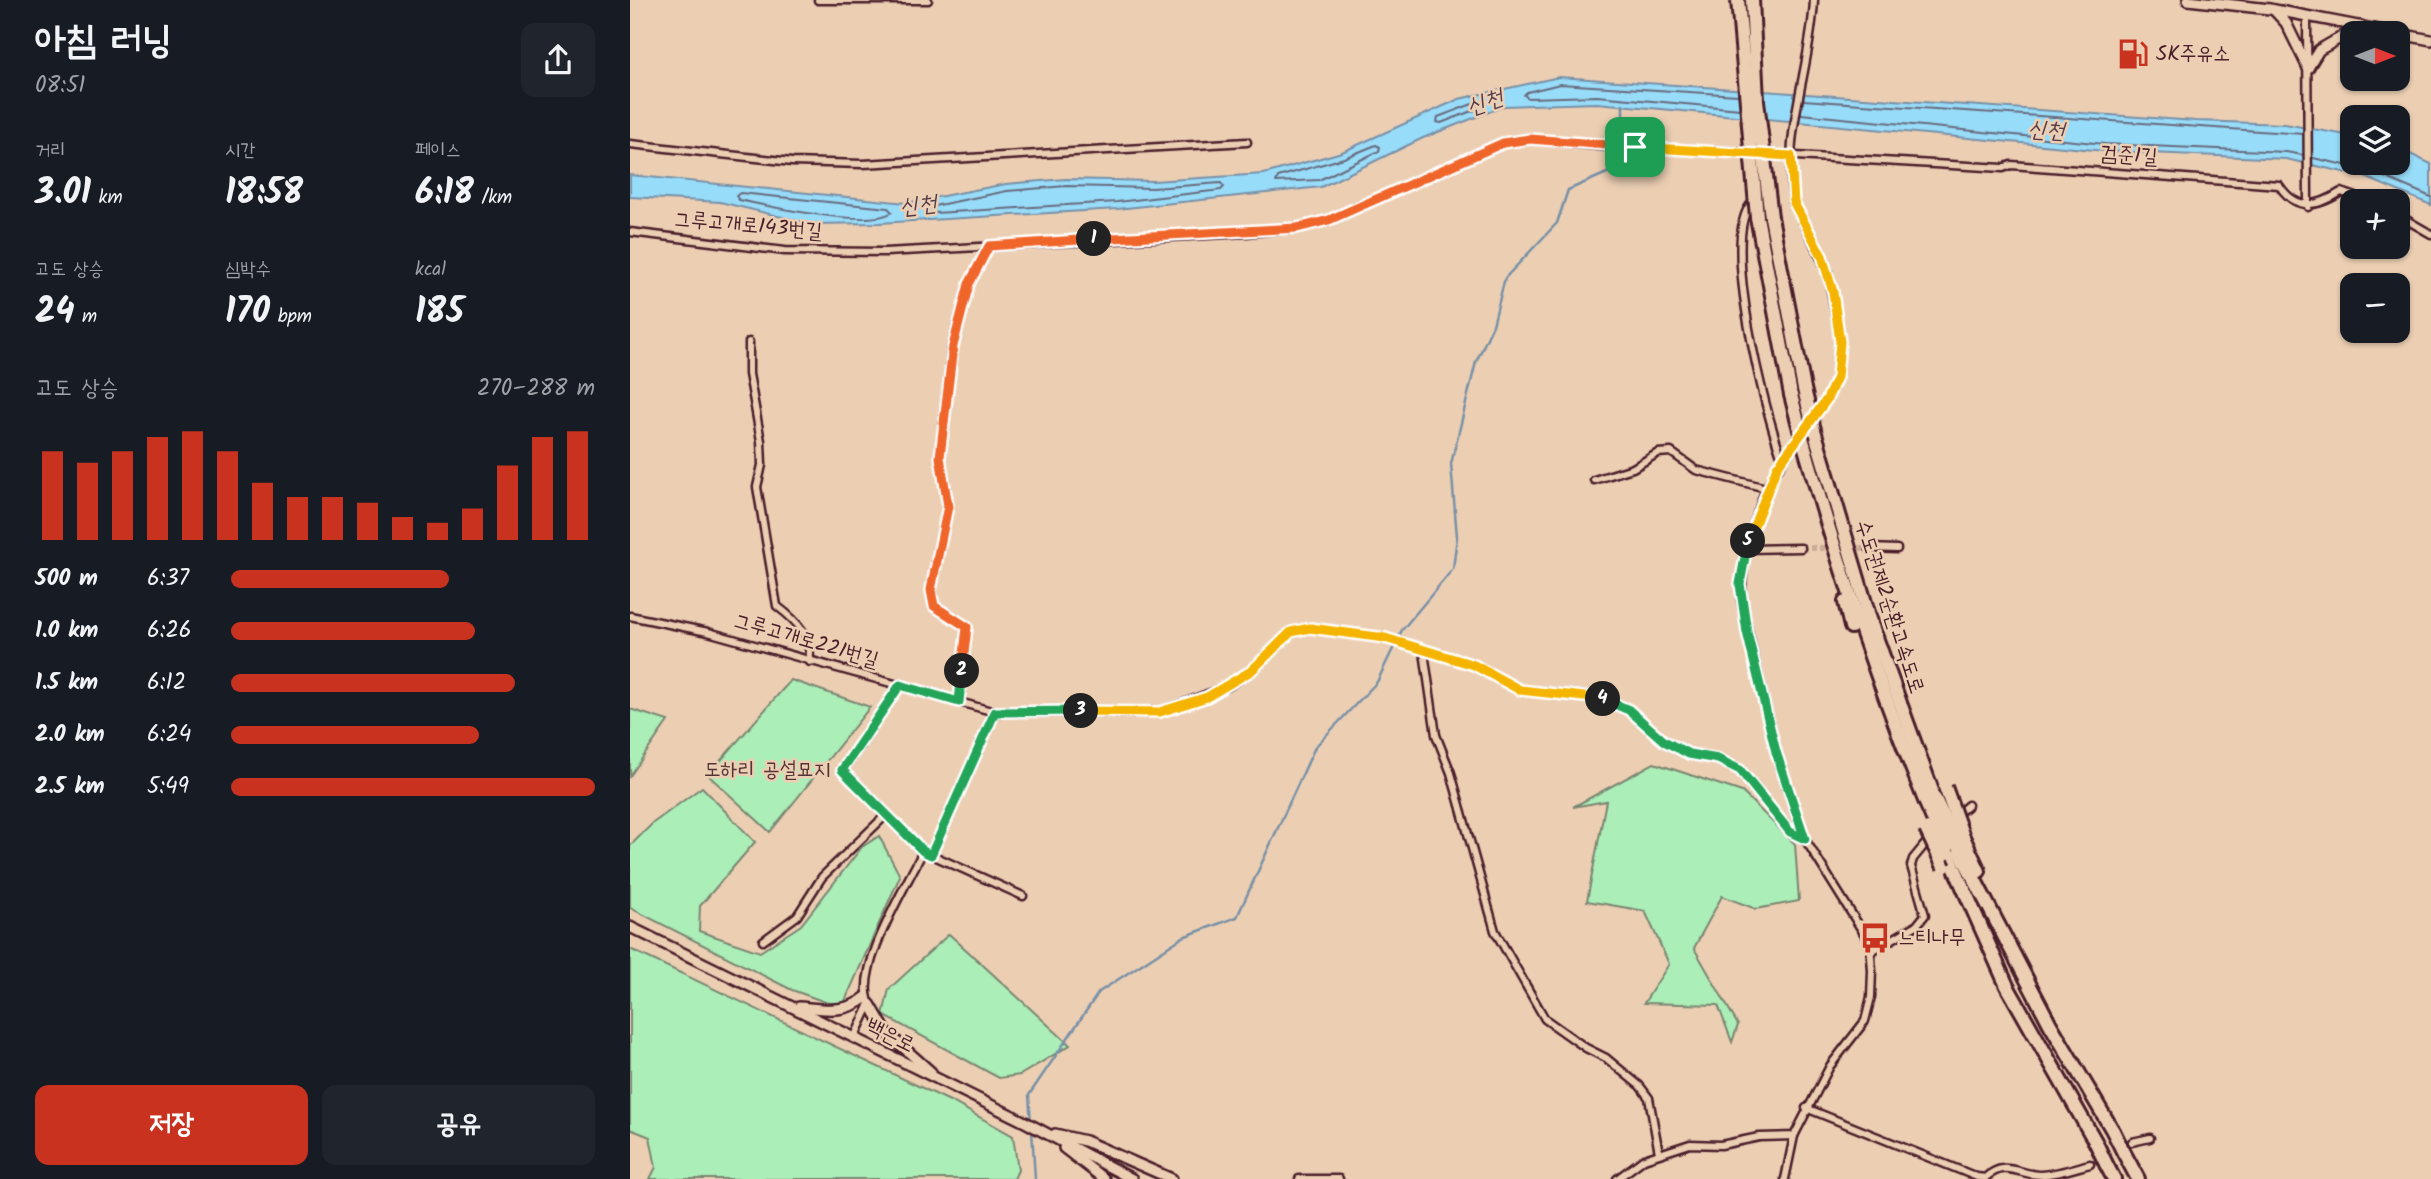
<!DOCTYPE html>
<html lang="ko">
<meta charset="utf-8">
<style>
:root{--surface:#171b24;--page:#20242c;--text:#f1f3f6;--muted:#9ea1a6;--accent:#c8321e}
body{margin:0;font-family:Kalam,"Poor Story",sans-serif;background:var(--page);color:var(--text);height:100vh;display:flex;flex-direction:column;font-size:26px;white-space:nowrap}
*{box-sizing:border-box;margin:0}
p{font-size:23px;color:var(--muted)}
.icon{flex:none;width:38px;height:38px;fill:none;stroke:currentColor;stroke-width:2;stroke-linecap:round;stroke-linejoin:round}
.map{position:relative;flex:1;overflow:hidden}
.panel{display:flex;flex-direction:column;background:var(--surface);width:630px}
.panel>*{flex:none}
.needle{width:46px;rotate:90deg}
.buttons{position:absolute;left:1710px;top:21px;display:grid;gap:14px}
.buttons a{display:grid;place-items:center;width:70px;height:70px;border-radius:14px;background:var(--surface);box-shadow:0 2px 5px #0004;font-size:35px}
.pin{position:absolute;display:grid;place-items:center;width:60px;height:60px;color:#fff;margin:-30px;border-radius:14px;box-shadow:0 4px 10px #0006}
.km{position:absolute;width:35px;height:35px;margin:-18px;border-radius:50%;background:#222;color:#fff;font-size:19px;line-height:35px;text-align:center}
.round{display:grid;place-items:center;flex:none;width:74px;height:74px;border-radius:14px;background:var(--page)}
.summary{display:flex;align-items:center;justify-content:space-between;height:119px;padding:0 35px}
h1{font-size:38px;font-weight:700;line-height:52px}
.figures{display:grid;grid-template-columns:repeat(3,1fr);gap:10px;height:119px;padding:7px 35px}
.figures div{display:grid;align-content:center}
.figures b{font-size:35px;font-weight:700}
.figures small{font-size:19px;font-weight:400}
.figures p{font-size:19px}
.chart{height:196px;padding:14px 35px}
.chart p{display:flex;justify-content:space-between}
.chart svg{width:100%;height:126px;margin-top:7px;stroke:var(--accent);stroke-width:6}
.primary-button{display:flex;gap:14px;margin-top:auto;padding:14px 35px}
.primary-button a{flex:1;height:80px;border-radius:14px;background:var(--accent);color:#fff;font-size:28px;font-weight:700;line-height:80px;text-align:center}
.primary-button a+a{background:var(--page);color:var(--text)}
ul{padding:0 35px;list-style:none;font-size:23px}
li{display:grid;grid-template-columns:112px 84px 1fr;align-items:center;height:52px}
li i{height:18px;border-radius:9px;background:var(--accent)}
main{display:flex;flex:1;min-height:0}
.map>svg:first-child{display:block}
.green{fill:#abeeb8;stroke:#7a8672;stroke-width:2}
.water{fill:#97dcf9;stroke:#7890a7;stroke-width:2}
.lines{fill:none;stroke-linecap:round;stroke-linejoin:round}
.shore{stroke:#696b7d;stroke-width:2}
.stream{stroke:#7890a7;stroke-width:2.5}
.minor-tunnel{stroke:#ccac98;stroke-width:6;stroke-dasharray:6 3;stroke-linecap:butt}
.minor-casing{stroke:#4a1f2b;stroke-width:11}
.secondary-casing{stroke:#4a1f2b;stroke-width:14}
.motorway-casing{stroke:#4a1f2b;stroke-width:18}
.minor{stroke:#eccfb3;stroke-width:6}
.secondary{stroke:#eccfb3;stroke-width:9}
.motorway{stroke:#eccfb3;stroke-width:12}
.motorway-bridge-casing{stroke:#4a1f2b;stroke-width:18;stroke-linecap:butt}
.motorway-bridge{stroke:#eccfb3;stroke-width:12}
.split-1-casing{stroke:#fff;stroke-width:14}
.split-2-casing{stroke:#fff;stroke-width:14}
.split-3-casing{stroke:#fff;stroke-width:14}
.split-4-casing{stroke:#fff;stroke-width:14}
.split-5-casing{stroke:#fff;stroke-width:14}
.split-6-casing{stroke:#fff;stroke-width:14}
.split-1{stroke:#f0652b;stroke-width:9}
.split-2{stroke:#f0652b;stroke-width:9}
.split-3{stroke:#22a559;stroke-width:9}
.split-4{stroke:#f5b400;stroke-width:9}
.split-5{stroke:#22a559;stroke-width:9}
.split-6{stroke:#f5b400;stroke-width:9}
.labels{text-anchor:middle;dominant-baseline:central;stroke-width:5;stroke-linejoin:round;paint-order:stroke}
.poi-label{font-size:21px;fill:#4a1f2b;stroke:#eccfb3;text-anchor:start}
.street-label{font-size:21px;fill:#4a1f2b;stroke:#eccfb3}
.park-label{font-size:21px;fill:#543439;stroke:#eccfb3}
.water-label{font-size:23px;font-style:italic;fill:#563b4a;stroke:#eccfb3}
</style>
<main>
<section class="panel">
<div class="summary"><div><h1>아침 러닝</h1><p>08:51</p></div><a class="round"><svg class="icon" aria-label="share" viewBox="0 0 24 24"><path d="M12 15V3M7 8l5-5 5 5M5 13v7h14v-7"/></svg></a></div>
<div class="figures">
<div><p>거리</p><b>3.01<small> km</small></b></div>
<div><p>시간</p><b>18:58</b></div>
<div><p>페이스</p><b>6:18<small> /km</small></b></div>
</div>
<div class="figures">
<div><p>고도 상승</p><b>24<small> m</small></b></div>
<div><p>심박수</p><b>170<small> bpm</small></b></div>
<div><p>kcal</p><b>185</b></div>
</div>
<div class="chart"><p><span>고도 상승</span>270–288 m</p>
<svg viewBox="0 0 160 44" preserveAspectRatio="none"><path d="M5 44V13M15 44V17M25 44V13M35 44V8M45 44V6M55 44V13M65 44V24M75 44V29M85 44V29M95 44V31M105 44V36M115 44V38M125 44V33M135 44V18M145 44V8M155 44V6"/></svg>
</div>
<ul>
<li><b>500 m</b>6:37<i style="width:60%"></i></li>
<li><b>1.0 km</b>6:26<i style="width:67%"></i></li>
<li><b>1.5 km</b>6:12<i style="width:78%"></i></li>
<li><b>2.0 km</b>6:24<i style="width:68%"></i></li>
<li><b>2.5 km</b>5:49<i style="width:100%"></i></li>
</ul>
<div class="primary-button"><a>저장</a><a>공유</a></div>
</section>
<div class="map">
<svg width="1801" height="1179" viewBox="0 0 1801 1179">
<rect width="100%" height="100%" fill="#eccfb3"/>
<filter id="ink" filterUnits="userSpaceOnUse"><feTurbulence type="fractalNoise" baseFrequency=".0143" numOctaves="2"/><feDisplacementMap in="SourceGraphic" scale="14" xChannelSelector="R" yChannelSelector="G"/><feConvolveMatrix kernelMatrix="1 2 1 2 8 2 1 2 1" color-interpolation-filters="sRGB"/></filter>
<g filter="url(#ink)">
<g class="green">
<polygon points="161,680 240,707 140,832 78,775"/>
<polygon points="0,709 38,721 0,776"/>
<polygon points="1024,763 1112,792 1165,844 1169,901 1126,909 1092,896 1064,948 1108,1025 1102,1042 1088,1005 1014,1003 1039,964 1015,911 957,901 976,801 943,807"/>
<polygon points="72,787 125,842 70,906 69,931 130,952 171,925 232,847 249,836 270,876 212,1008 162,990 0,908 0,846 23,823"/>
<polygon points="319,934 440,1045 390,1075 369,1078 253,1015 259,989"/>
<polygon points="0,949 324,1103 383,1136 388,1170 384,1179 20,1179 26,1167 20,1137 0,1129"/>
</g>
<polygon class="water" points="929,77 1566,121 1655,124 1722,136 1722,163 1768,163 1768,148 1801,164 1801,205 1735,177 1656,159 1475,151 967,103 874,106 793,138 691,187 487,209 249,223 181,224 90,202 0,197 0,175 276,203 376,184 436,179 523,181 634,174 712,152 829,99"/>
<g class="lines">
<g class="shore">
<polyline points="1108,95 930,84 897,92 894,95 898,98 967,96 1110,109"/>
<polyline points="1173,100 1673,134"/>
<polygon points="845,103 848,106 847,109 811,123 807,122 808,117"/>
<polyline points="1171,114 1475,144 1656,152 1673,155"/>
<polygon points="746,145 750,147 749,151 689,180 646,182 648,177 714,158"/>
<polyline points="1683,158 1738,170 1801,197"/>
<polygon points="591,183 594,187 591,190 487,202 305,213 302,209 304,206 377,191 436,186 523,188"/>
<path d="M110,193L258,208L262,212C240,229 137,206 109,200L106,196Z"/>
</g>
<g class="stream">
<polyline points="401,1123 399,1095 469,992 553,937 607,917 685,747 747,682 772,630 823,569 827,537 821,464 846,362 863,325 875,278 927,223 938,190 993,166 993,104"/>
<polyline points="402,1130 405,1179"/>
</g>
<g class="minor-tunnel">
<polyline points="1171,548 1206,548"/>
<polyline points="1220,548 1239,548"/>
<polyline points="1460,1164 1502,1142"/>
</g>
<g class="minor-casing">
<g id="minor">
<polyline points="188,0 298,0"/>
<polyline points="1677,15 1678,207"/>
<polyline points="0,144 162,162 233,164 617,142"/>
<path d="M1133,154L1373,168L1381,165L1649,185C1666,211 1686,208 1711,192L1738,201"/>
<path d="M1122,203C1089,234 1136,416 1152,458"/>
<polyline points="1768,215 1801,234"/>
<polyline points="0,232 155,251 255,252 617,233 667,228 699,220 873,143 900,139 969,146 1122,153"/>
<path d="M119,342V374L131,441L132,465L127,487L147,606C168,622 181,635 180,662"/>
<path d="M1183,417L1197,399L1207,377L1210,342L1198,273L1164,203C1151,136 1181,68 1184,0"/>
<polyline points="964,480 1003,468 1028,453 1041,452 1066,470 1136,488"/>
<polyline points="1239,548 1267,549"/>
<polyline points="1115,549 1171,548"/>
<polyline points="0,616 78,632 365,712 530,712 599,686 621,671 661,632 680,628 755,638 844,665 890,690 972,698 999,710 1034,741 1059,754 1088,759 1110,770 1160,832 1174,839"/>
<polyline points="794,652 806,735 821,773 865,931 915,1019 956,1048 976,1058 1010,1086 1019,1098 1029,1153"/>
<polyline points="270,685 213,770 293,851 393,896"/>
<polyline points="329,702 337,627 304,606 301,590 318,506 310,457 322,346 339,284 359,246"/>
<polyline points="1325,816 1338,805"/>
<polyline points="301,855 365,712"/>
<polyline points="133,941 167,916 192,877 256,815"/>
<polyline points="1242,951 1287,925 1295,915 1281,866 1283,859 1301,837"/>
<path d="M224,1038L240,1004C223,970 277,885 293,851"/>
<path d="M1176,1108L1347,1177L1355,1178C1376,1159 1388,1175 1411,1175C1427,1174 1445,1168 1460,1164"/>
<polyline points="1502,1142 1520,1138"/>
<polyline points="669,1179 709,1179"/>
<polyline points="987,1179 1014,1159 1060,1144 1091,1145 1129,1137 1164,1136 1200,1066 1235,1021 1241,997 1242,971 1240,943 1173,836 1146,752 1111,600 1115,549 1136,488 1170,434"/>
<polyline points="1155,1179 1164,1136"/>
</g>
</g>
<g class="secondary-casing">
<g id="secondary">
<polyline points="1558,0 1640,9 1801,40"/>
<polyline points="1644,10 1656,23 1678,68"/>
<polyline points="1678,68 1689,50 1731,26"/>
<polyline points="0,927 397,1123 502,1179"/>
<polyline points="240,1004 257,1033 301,1072"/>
<path d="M169,1007C194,1009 216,1014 236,997"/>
<polyline points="425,1134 455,1141 542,1179"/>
<polyline points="434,1148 474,1179"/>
</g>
</g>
<g class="motorway-casing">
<g id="motorway">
<polyline points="1127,217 1161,395"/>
<polyline points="1141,217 1174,389"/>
<polyline points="1184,430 1242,626 1305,799"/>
<path d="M1173,441C1208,564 1248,685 1296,803"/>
<polyline points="1215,602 1221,627"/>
<polyline points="1333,837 1349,871"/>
<polyline points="1326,844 1420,1024 1483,1131"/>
<polyline points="1318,853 1377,986 1466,1143"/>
<polyline points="1494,1153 1508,1179"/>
<polyline points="1477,1166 1484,1179"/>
</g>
</g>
<use href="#minor" class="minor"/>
<use href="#secondary" class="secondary"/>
<use href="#motorway" class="motorway"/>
<g class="motorway-bridge-casing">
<g id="motorway-bridge">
<polyline points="1108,0 1127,217"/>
<polyline points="1122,0 1127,101 1141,217"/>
<polyline points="1174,389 1184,430"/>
<polyline points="1161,395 1173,441"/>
<polyline points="1315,787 1333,837"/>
<polyline points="1305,799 1326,844"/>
<polyline points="1296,803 1318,853"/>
<polyline points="1296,829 1314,867"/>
<polyline points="1483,1131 1494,1153"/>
<polyline points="1466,1143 1477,1166"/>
</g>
</g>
<use href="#motorway-bridge" class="motorway-bridge"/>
</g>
</g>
<g class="lines" filter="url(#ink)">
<g class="split-1-casing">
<polyline id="split-1" points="464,239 667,228 699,220 873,143 900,139 1005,147"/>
</g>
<g class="split-2-casing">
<polyline id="split-2" points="332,671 337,627 304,606 301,590 318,506 310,457 323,346 339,284 359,246 464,239"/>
</g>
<g class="split-3-casing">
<polyline id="split-3" points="332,671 329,702 270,685 212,770 293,851 301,855 365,712 451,711"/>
</g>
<g class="split-4-casing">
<polyline id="split-4" points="451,711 530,712 577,697 621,671 661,632 680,628 755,638 844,665 890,690 973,699"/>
</g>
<g class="split-5-casing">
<polyline id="split-5" points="973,699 999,710 1034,741 1059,754 1088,759 1110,770 1160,832 1175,839 1146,752 1117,632 1110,584 1118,541"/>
</g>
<g class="split-6-casing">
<polyline id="split-6" points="1005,147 1161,156 1164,203 1192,256 1203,292 1210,342 1207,377 1197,399 1147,467 1118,541"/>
</g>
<use href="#split-1" class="split-1"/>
<use href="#split-2" class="split-2"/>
<use href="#split-3" class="split-3"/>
<use href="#split-4" class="split-4"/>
<use href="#split-5" class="split-5"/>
<use href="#split-6" class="split-6"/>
</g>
<defs>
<g id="fuel-bare" transform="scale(2.415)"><path d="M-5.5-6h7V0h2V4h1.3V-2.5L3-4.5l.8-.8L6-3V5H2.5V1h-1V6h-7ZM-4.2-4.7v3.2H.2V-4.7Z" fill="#c8321e" stroke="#eccfb3" stroke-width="2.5" paint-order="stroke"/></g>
<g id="bus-bare" transform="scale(2.415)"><path d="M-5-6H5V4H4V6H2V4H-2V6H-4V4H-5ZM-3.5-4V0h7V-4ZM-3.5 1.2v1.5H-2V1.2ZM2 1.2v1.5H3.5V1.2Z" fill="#c8321e" stroke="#eccfb3" stroke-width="2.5" paint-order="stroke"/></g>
</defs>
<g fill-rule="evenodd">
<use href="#fuel-bare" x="1503" y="54"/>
<use href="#bus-bare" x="1245" y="938"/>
</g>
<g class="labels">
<g class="poi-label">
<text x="1526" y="54">SK주유소</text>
<text x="1268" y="938">느티나무</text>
</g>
<g class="street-label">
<text transform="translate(1499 156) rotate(4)">검준1길</text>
<text transform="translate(118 226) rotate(5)">그루고개로143번길</text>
<text transform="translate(1259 607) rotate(72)">수도권제2순환고속도로</text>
<text transform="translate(176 641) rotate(16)">그루고개로221번길</text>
<text transform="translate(260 1036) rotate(26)">백은로</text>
</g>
<g class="park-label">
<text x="137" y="770">도하리 공설묘지</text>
</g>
<g class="water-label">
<text transform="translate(855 103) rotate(-19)">신천</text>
<text transform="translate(1416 131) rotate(4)">신천</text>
<text transform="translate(288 206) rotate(-6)">신천</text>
</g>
</g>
</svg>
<div class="buttons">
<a><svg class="needle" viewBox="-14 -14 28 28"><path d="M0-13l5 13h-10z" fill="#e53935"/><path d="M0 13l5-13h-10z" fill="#9ea1a6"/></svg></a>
<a><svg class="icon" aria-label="layers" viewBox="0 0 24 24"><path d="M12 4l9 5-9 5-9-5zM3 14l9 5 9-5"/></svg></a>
<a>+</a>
<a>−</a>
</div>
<div class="pin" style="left:1005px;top:147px;background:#1e9e55"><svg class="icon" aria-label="arrive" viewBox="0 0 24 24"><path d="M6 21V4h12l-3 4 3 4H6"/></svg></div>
<b class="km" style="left:464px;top:239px">1</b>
<b class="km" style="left:332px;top:671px">2</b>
<b class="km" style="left:451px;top:711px">3</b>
<b class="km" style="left:973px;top:699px">4</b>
<b class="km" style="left:1118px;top:541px">5</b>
</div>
</main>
